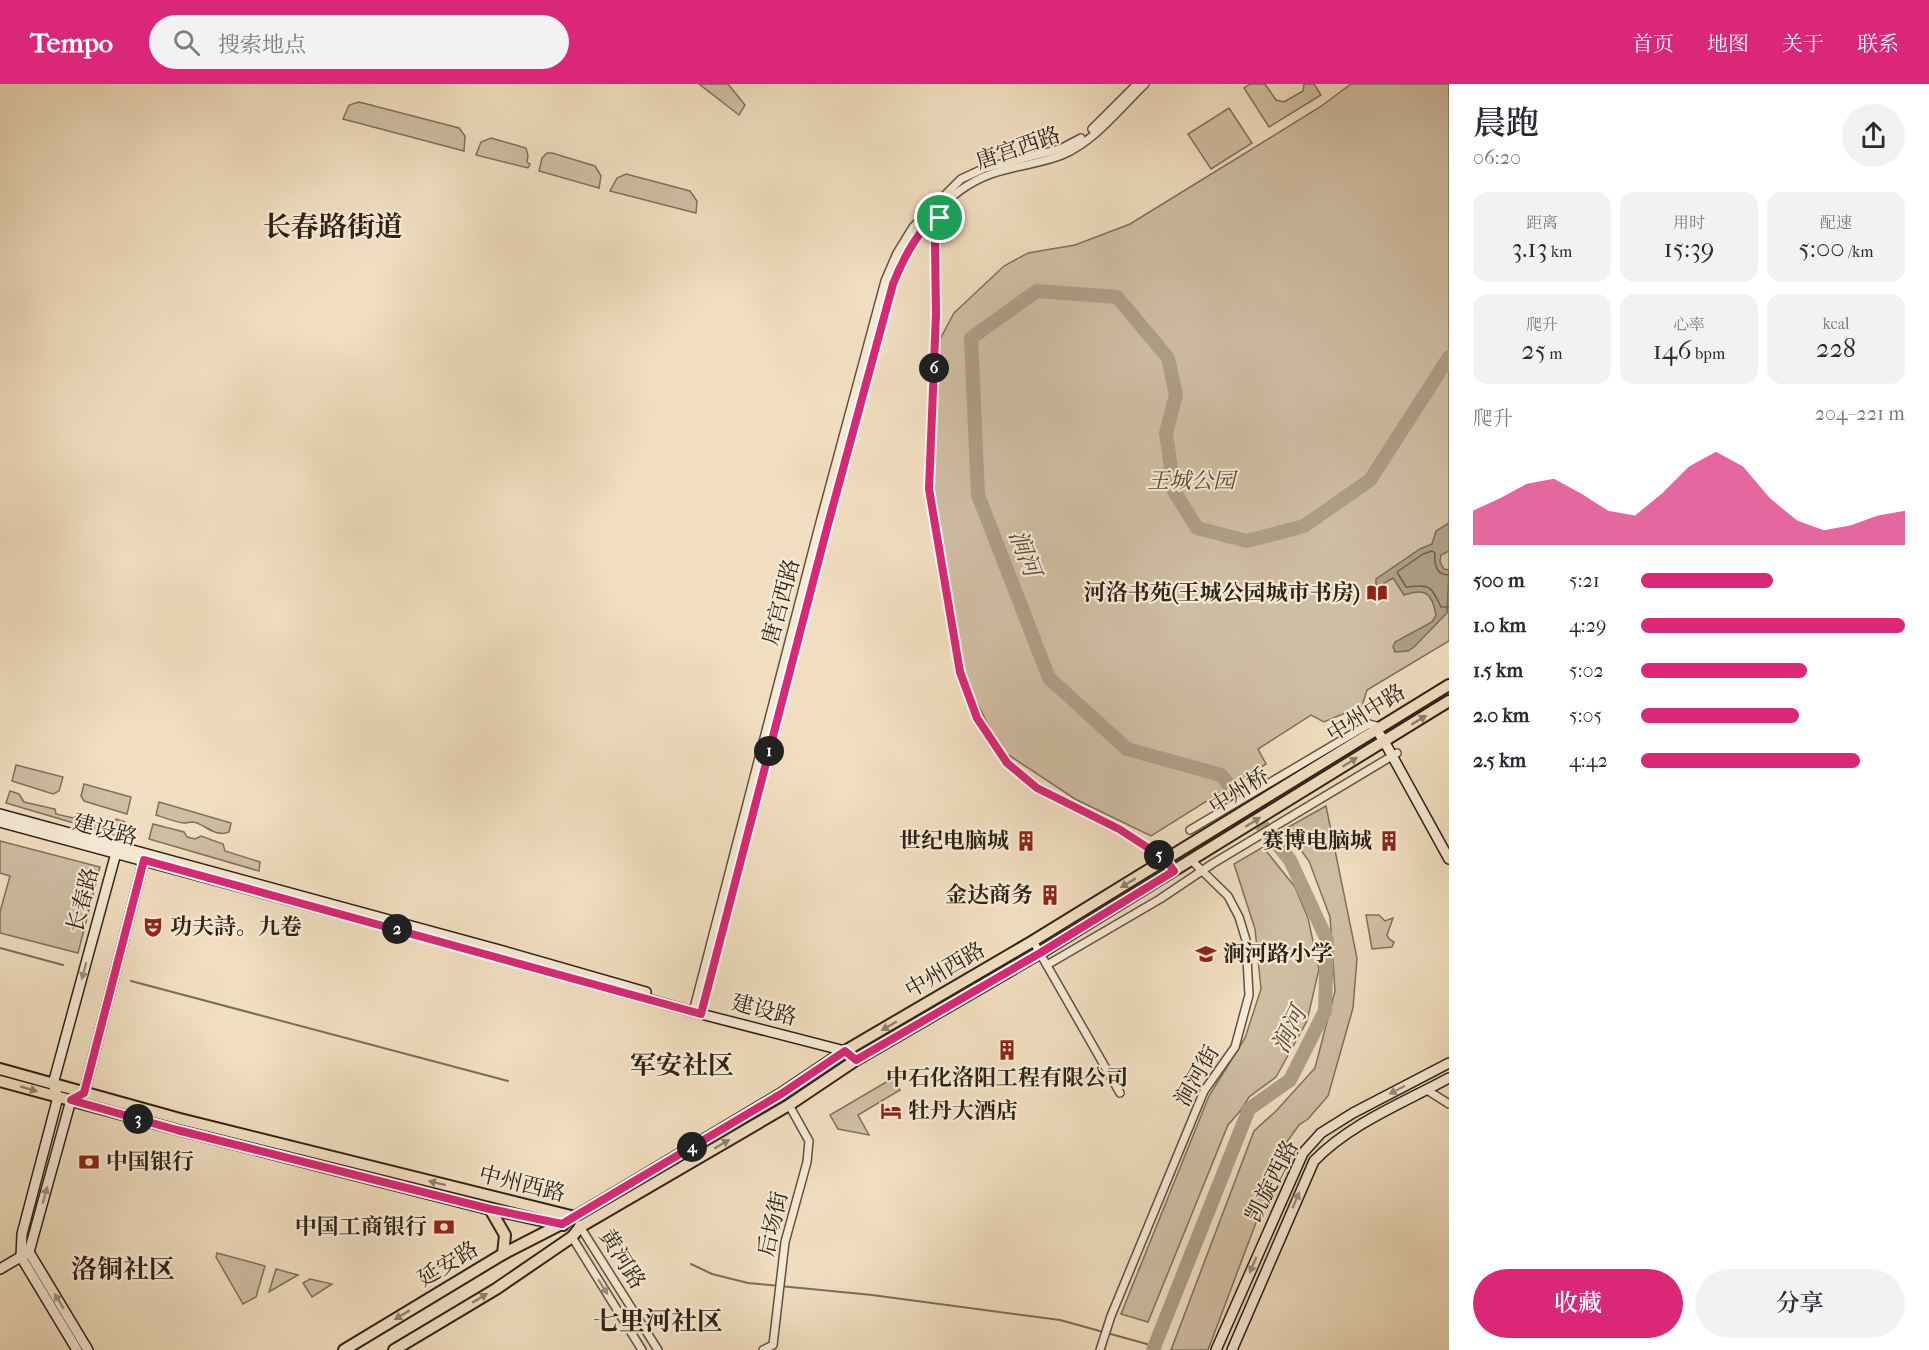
<!DOCTYPE html>
<html lang="zh">
<meta charset="utf-8">
<style>
:root{--surface:#fff;--page:#f2f2f3;--text:#2b2b33;--muted:#7c7c81;--accent:#db2777}
body{margin:0;font-family:"IM FELL French Canon","Noto Serif SC",serif;background:var(--page);color:var(--text);height:100vh;display:flex;flex-direction:column;font-size:22px;white-space:nowrap}
*{box-sizing:border-box;margin:0}
p{font-size:20px;color:var(--muted)}
.icon{flex:none;width:33px;height:33px;fill:none;stroke:currentColor;stroke-width:2;stroke-linecap:round;stroke-linejoin:round}
.map{position:relative;flex:1;overflow:hidden}
.side{display:flex;flex-direction:column;background:var(--surface);width:480px}
.side>*{flex:none}
.pin{position:absolute;display:grid;place-items:center;width:51px;height:51px;color:#fff;margin:-26px;border:3px solid #fff;border-radius:50%;box-shadow:0 2px 6px #0007}
.km{position:absolute;width:30px;height:30px;margin:-15px;border-radius:50%;background:#222;color:#fff;font-size:16px;line-height:30px;text-align:center}
.round{display:grid;place-items:center;flex:none;width:63px;height:63px;border-radius:32px;background:var(--page)}
.head{display:flex;align-items:center;justify-content:space-between;height:102px;padding:0 24px}
h1{font-size:33px;font-weight:600;line-height:45px}
.metrics{display:grid;grid-template-columns:repeat(3,1fr);gap:9px;height:102px;padding:6px 24px}
.metrics div{display:grid;align-content:center;border-radius:15px;background:var(--page);text-align:center}
.metrics b{font-size:26px;font-weight:600}
.metrics small{font-size:16px;font-weight:400}
.metrics p{font-size:16px}
.chart{height:168px;padding:12px 24px}
.chart p{display:flex;justify-content:space-between}
.chart svg{width:100%;height:108px;margin-top:6px;fill:var(--accent);opacity:.7}
.action{display:flex;gap:12px;margin-top:auto;padding:12px 24px}
.action a{flex:1;height:69px;border-radius:36px;background:var(--accent);color:#fff;font-size:24px;font-weight:600;line-height:69px;text-align:center}
.action a+a{background:var(--page);color:var(--text)}
ul{padding:0 24px;list-style:none;font-size:20px}
li{display:grid;grid-template-columns:96px 72px 1fr;align-items:center;height:45px}
li i{height:15px;border-radius:8px;background:var(--accent)}
header{display:flex;align-items:center;gap:36px;box-sizing:border-box;height:84px;padding:0 30px;background:var(--accent);color:#fff}
header strong{font-size:28px}
nav{display:flex;gap:33px;margin-inline-start:auto;font-size:21px}
.search{width:420px;height:54px;background:var(--page);display:flex;align-items:center;gap:15px;box-sizing:border-box;padding:0 21px;border-radius:33px;color:var(--muted);font-size:22px}
main{display:flex;flex:1;min-height:0}
.map>svg:first-child{display:block}
.green{fill:#d0bea3;stroke:#7f705d;stroke-width:1.5}
.water{fill:#af9e87;stroke:#7b6c5a;stroke-width:1.5}
.lines{fill:none;stroke-linecap:round;stroke-linejoin:round}
.shore{stroke:#6e604f;stroke-width:1.5}
.stream{stroke:#7b6c5a;stroke-width:2}
.river{stroke:#af9e87;stroke-width:14}
.street-casing{stroke:#5f5141;stroke-width:10}
.secondary-casing{stroke:#2e2217;stroke-width:12}
.primary-casing{stroke:#2e2217;stroke-width:14}
.street{stroke:#f6ead6;stroke-width:7}
.secondary{stroke:#f6ead6;stroke-width:9}
.primary{stroke:#f1dec0;stroke-width:10}
.oneway{fill:#90806c}
.oneway2{fill:#9c9080}
.route-casing{stroke:#fff;stroke-width:12}
.route{stroke:#db2777;stroke-width:8}
.labels{text-anchor:middle;dominant-baseline:central;stroke-width:4.5;stroke-linejoin:round;paint-order:stroke}
.street-label{font-size:22px;fill:#2e2217;stroke:#f6ead6}
.park-label{font-size:22px;font-style:italic;fill:#56493a;stroke:#f6ead6}
.poi-label{font-size:22px;font-weight:bold;fill:#2e2217;stroke:#f6ead6;text-anchor:end}
.water-label{font-size:24px;font-style:italic;fill:#5b4d3e;stroke:#f6ead6}
.quarter-label{font-size:26px;font-weight:bold;fill:#2e2217;stroke:#f6ead6}
.district-label{font-size:28px;font-weight:bold;fill:#2e2217;stroke:#f6ead6}
</style>
<header>
<strong>Tempo</strong>
<div class="search"><svg class="icon" aria-label="search" viewBox="0 0 24 24"><circle cx="10" cy="10" r="6"/><path d="M15 15l6 6"/></svg>搜索地点</div>
<nav><a>首页</a><a>地图</a><a>关于</a><a>联系</a></nav>
</header>
<main>
<div class="map">
<svg width="1449" height="1266" viewBox="0 0 1449 1266">
<rect width="100%" height="100%" fill="#f1dec0"/>
<filter id="stains"><feTurbulence type="fractalNoise" baseFrequency=".00333" numOctaves="4"/><feColorMatrix values="0 0 0 0 .2 0 0 0 0 .09 0 0 0 0 .02 0 0 0 .5 -.17"/></filter>
<radialGradient id="worn" r=".72"><stop offset=".6" stop-color="#630" stop-opacity="0"/><stop offset="1" stop-color="#630" stop-opacity=".3"/></radialGradient>
<g class="green">
<polygon points="699,0 728,0 745,21 739,31"/>
<polygon points="1250,0 1265,0 1276,16 1284,18 1303,7 1304,0 1314,0 1321,11 1269,43 1244,4"/>
<polygon points="1351,0 1449,0 1449,557 1367,606 1362,622 1324,638 1311,631 1258,665 1266,680 1151,752 1075,715 1001,666 972,609 955,562 937,443 926,359 930,274 954,229 1004,182 1028,169 1075,161 1130,140 1320,23"/>
<polygon points="359,18 459,44 465,52 464,67 343,35 349,21"/>
<polygon points="1229,24 1252,59 1211,85 1188,50"/>
<polygon points="491,54 526,64 528,72 527,78 530,80 528,84 476,71 481,58"/>
<polygon points="547,69 552,69 595,82 601,92 599,104 539,87 542,74"/>
<polygon points="626,90 690,107 697,117 696,129 610,107 617,94"/>
<polygon points="16,681 63,693 59,707 53,710 12,697"/>
<polygon points="84,700 131,713 127,730 84,717 81,712"/>
<polygon points="10,707 19,710 24,718 55,725 56,730 73,734 77,732 108,740 116,735 125,738 121,753 6,719"/>
<path d="M159,718L231,739L229,748C214,754 204,739 193,738C190,738 187,739 184,739C175,738 165,734 156,731Z"/>
<polygon points="1326,722 1357,874 1353,924 1328,1012 1308,1035 1299,1041 1286,1059 1208,1266 1171,1266 1254,1047 1276,1027 1315,984 1335,907 1330,833 1309,777 1285,745"/>
<polygon points="153,740 184,748 187,753 195,755 201,752 223,760 225,767 260,778 259,787 149,755"/>
<polygon points="0,757 100,783 78,869 0,849 0,828 10,792 0,789"/>
<polygon points="1263,763 1295,803 1308,834 1319,885 1307,937 1276,993 1249,1013 1241,1026 1228,1041 1148,1238 1121,1230 1209,1012 1245,954 1261,905 1255,845 1234,780"/>
<polygon points="1366,831 1379,831 1385,837 1393,834 1387,851 1389,855 1394,858 1392,863 1372,865"/>
<polygon points="893,994 900,1006 858,1031 869,1051 838,1045 830,1031"/>
<polygon points="217,1169 265,1182 256,1213 243,1220 216,1173"/>
<polygon points="276,1185 298,1191 269,1208"/>
<polygon points="310,1195 332,1200 312,1213 303,1199"/>
</g>
<path class="water" d="M1449,439V467L1441,471L1440,478L1444,485L1449,486L1447,529L1414,563L1408,567L1395,568L1393,563L1395,558L1432,538L1436,531C1432,508 1425,504 1404,511L1393,494L1376,504V495L1420,465L1432,460L1436,447Z"/>
<g class="lines">
<path class="shore" d="M1449,491C1436,491 1434,480 1435,469L1432,467L1423,470L1397,488L1406,503C1430,501 1430,500 1441,523H1449"/>
<g class="stream">
<polyline points="0,864 63,881"/>
<polyline points="131,897 508,997"/>
<polyline points="691,1180 712,1190 748,1199 872,1211 1060,1236 1154,1262"/>
</g>
<polyline class="river" points="1153,1266 1249,1025 1290,996 1325,927 1327,856 1290,776 1221,691 1127,665 1049,594 978,411 971,254 1037,207 1117,213 1168,274 1176,311 1166,349 1174,407 1197,444 1247,457 1304,442 1370,396 1449,273"/>
<g class="street-casing">
<g id="street">
<polyline points="1092,45 1137,0"/>
<polyline points="943,123 935,159 936,230 929,405 960,588 977,634 1007,679 1037,704 1119,745 1157,769 1166,776 1174,787"/>
<polyline points="1190,746 1369,640 1380,643"/>
<polyline points="1033,857 1120,1009"/>
<polyline points="1047,881 1160,815 1212,780 1397,669"/>
<polyline points="693,928 819,442 885,197 897,169 913,143 961,95 985,84 1060,65 1081,54"/>
<path d="M701,930L827,444L893,200C911,155 943,107 991,90C1013,82 1039,80 1062,71C1094,58 1120,24 1145,0"/>
<polyline points="1427,1006 1449,1020"/>
<polyline points="579,1141 658,1266"/>
<polyline points="572,1153 642,1266"/>
<polyline points="763,1266 773,1261 785,1158 807,1078 809,1057 789,1021"/>
<polyline points="1100,1266 1111,1232 1204,1007 1235,963 1249,911 1246,856 1239,833 1228,812 1191,776"/>
</g>
</g>
<g class="secondary-casing">
<g id="secondary">
<polyline points="1376,645 1384,657 1449,775"/>
<polyline points="0,730 496,865 646,908"/>
<polyline points="0,738 495,872 701,930 845,967 856,976"/>
<polyline points="29,1168 88,1266"/>
<polyline points="21,1173 22,1150 58,1013 53,1000 116,769"/>
<polyline points="21,1173 77,1266"/>
<polyline points="0,1185 29,1168 71,1016 84,1009 144,776"/>
<polyline points="1216,1266 1303,1069 1321,1049 1353,1029 1449,979"/>
<path d="M1232,1266L1314,1077C1351,1039 1403,1019 1449,994"/>
</g>
</g>
<g class="primary-casing">
<g id="primary">
<polyline points="0,985 180,1035 575,1133"/>
<polyline points="0,997 177,1045 490,1125 563,1141"/>
<polyline points="490,1125 505,1151 503,1170"/>
<polyline points="344,1266 503,1170 575,1133 781,1010 845,967 1033,857 1449,601"/>
<polyline points="394,1266 496,1205 572,1153 580,1143 789,1021 856,976 1040,869 1449,617"/>
</g>
</g>
<use href="#street" class="street"/>
<use href="#secondary" class="secondary"/>
<use href="#primary" class="primary"/>
</g>
<defs><path id="oneway-solid" d="M-6-.8H1V-3.2L6.5 0L1 3.2V.8H-6Z" transform="scale(1.5)"/></defs>
<g class="oneway">
<use href="#oneway-solid" transform="translate(1419 636) rotate(-31)"/>
<use href="#oneway-solid" transform="translate(1350 678) rotate(-32)"/>
<use href="#oneway-solid" transform="translate(1253 738) rotate(-32)"/>
<use href="#oneway-solid" transform="translate(1128 799) rotate(149)"/>
<use href="#oneway-solid" transform="translate(889 942) rotate(150)"/>
<use href="#oneway-solid" transform="translate(29 1005) rotate(16)"/>
<use href="#oneway-solid" transform="translate(722 1060) rotate(-30)"/>
<use href="#oneway-solid" transform="translate(437 1099) rotate(-166)"/>
<use href="#oneway-solid" transform="translate(480 1214) rotate(-31)"/>
<use href="#oneway-solid" transform="translate(402 1231) rotate(149)"/>
</g>
<g class="oneway2">
<use href="#oneway-solid" transform="translate(84 887) rotate(105)"/>
<use href="#oneway-solid" transform="translate(1397 1006) rotate(152)"/>
<use href="#oneway-solid" transform="translate(45 1111) rotate(-75)"/>
<use href="#oneway-solid" transform="translate(1296 1116) rotate(-67)"/>
<use href="#oneway-solid" transform="translate(1253 1181) rotate(113)"/>
<use href="#oneway-solid" transform="translate(603 1203) rotate(58)"/>
<use href="#oneway-solid" transform="translate(59 1217) rotate(-121)"/>
</g>
<g class="lines">
<g class="route-casing">
<path id="route" d="M943,123L935,159L936,230L929,405L960,588L977,634L1007,679L1037,704L1119,745L1156,769L1166,776L1174,787L1040,869L856,976L845,967L781,1010L562,1140L490,1125L177,1046L71,1016L84,1009L144,776L701,930L827,444L893,200C905,170 919,146 943,123Z"/>
</g>
<use href="#route" class="route"/>
</g>
<defs>
<g id="library-bare" transform="scale(1.62)"><path d="M-6-4Q-3-5.5-.7-3.5V5Q-3 3-6 4ZM6-4Q3-5.5 .7-3.5V5Q3 3 6 4Z" fill="#8f2418" stroke="#f6ead6" stroke-width="2.5" paint-order="stroke"/></g>
<g id="building-bare" transform="scale(1.62)"><path d="M-4-6H4V6H1V3H-1V6H-4ZM-2.5-4.3h1.7v1.8h-1.7ZM.8-4.3h1.7v1.8H.8ZM-2.5-1h1.7V.8h-1.7ZM.8-1h1.7V.8H.8Z" fill="#8f2418" stroke="#f6ead6" stroke-width="2.5" paint-order="stroke"/></g>
<g id="theatre-bare" transform="scale(1.62)"><path d="M-5-5.5Q0-4 5-5.5V0Q5 5 0 6Q-5 5-5 0ZM-3.3-2.5H-1v1.5H-3.3ZM1-2.5H3.3v1.5H1ZM-2.8 1Q0 5.5 2.8 1Z" fill="#8f2418" stroke="#f6ead6" stroke-width="2.5" paint-order="stroke"/></g>
<g id="school-bare" transform="scale(1.62)"><path d="M0-5L7-2L0 1L-7-2ZM-4 1L0 2.5L4 1V4Q0 6-4 4Z" fill="#8f2418" stroke="#f6ead6" stroke-width="2.5" paint-order="stroke"/></g>
<g id="hotel-bare" transform="scale(1.62)"><path d="M-6-4.5h1.5V1H6V5H4.5V3h-9V5H-6ZM-4 0a1.8 1.8 0 1 1 3.6 0ZM.5 0V-2.5h3Q6-2.5 6 0Z" fill="#8f2418" stroke="#f6ead6" stroke-width="2.5" paint-order="stroke"/></g>
<g id="bank-bare" transform="scale(1.62)"><path d="M-6-4H6V4H-6ZM0-2.3a2.3 2.3 0 1 0 0 4.6a2.3 2.3 0 1 0 0-4.6Z" fill="#8f2418" stroke="#f6ead6" stroke-width="2.5" paint-order="stroke"/></g>
</defs>
<g fill-rule="evenodd">
<use href="#library-bare" x="1377" y="509"/>
<use href="#building-bare" x="1026" y="757"/>
<use href="#building-bare" x="1389" y="757"/>
<use href="#building-bare" x="1050" y="811"/>
<use href="#theatre-bare" x="153" y="843"/>
<use href="#school-bare" x="1206" y="870"/>
<use href="#building-bare" x="1007" y="966"/>
<use href="#hotel-bare" x="891" y="1027"/>
<use href="#bank-bare" x="89" y="1078"/>
<use href="#bank-bare" x="444" y="1143"/>
</g>
<g class="labels">
<g class="street-label">
<text transform="translate(1018 64) rotate(-19)">唐宫西路</text>
<text transform="translate(781 518) rotate(-75)">唐宫西路</text>
<text transform="translate(1366 629) rotate(-32)">中州中路</text>
<text transform="translate(1239 707) rotate(-32)">中州桥</text>
<text transform="translate(105 746) rotate(15)">建设路</text>
<text transform="translate(83 816) rotate(-75)">长春路</text>
<text transform="translate(945 886) rotate(-30)">中州西路</text>
<text transform="translate(764 926) rotate(14)">建设路</text>
<text transform="translate(1197 992) rotate(-60)">涧河街</text>
<text transform="translate(1272 1097) rotate(-63)">凯旋西路</text>
<text transform="translate(522 1100) rotate(14)">中州西路</text>
<text transform="translate(773 1140) rotate(-77)">后场街</text>
<text transform="translate(622 1175) rotate(58)">黄河路</text>
<text transform="translate(448 1180) rotate(-31)">延安路</text>
</g>
<g class="park-label">
<text x="1191" y="397">王城公园</text>
</g>
<g class="poi-label">
<text x="1360" y="509">河洛书苑(王城公园城市书房)</text>
<text x="1009" y="757">世纪电脑城</text>
<text x="1372" y="757">赛博电脑城</text>
<text x="1033" y="811">金达商务</text>
<text x="170" y="843" text-anchor="start">功夫詩。九卷</text>
<text x="1223" y="870" text-anchor="start">涧河路小学</text>
<text x="1007" y="994" text-anchor="middle">中石化洛阳工程有限公司</text>
<text x="908" y="1027" text-anchor="start">牡丹大酒店</text>
<text x="106" y="1078" text-anchor="start">中国银行</text>
<text x="427" y="1143">中国工商银行</text>
</g>
<g class="water-label">
<text transform="translate(1025 469) rotate(69)">涧河</text>
<text transform="translate(1289 946) rotate(-64)">涧河</text>
</g>
<g class="quarter-label">
<text x="682" y="981">军安社区</text>
<text x="123" y="1185">洛铜社区</text>
<text x="658" y="1237">七里河社区</text>
</g>
<g class="district-label">
<text x="333" y="142">长春路街道</text>
</g>
</g>
<rect width="100%" height="100%" filter="url(#stains)"/>
<rect width="100%" height="100%" fill="url(#worn)"/>
</svg>
<div class="pin" style="left:940px;top:134px;background:#1e9e55"><svg class="icon" aria-label="arrive" viewBox="0 0 24 24"><path d="M6 21V4h12l-3 4 3 4H6"/></svg></div>
<b class="km" style="left:769px;top:667px">1</b>
<b class="km" style="left:397px;top:845px">2</b>
<b class="km" style="left:138px;top:1035px">3</b>
<b class="km" style="left:692px;top:1063px">4</b>
<b class="km" style="left:1159px;top:771px">5</b>
<b class="km" style="left:934px;top:284px">6</b>
</div>
<section class="side">
<div class="head"><div><h1>晨跑</h1><p>06:20</p></div><a class="round"><svg class="icon" aria-label="share" viewBox="0 0 24 24"><path d="M12 15V3M7 8l5-5 5 5M5 13v7h14v-7"/></svg></a></div>
<div class="metrics">
<div><p>距离</p><b>3.13<small> km</small></b></div>
<div><p>用时</p><b>15:39</b></div>
<div><p>配速</p><b>5:00<small> /km</small></b></div>
</div>
<div class="metrics">
<div><p>爬升</p><b>25<small> m</small></b></div>
<div><p>心率</p><b>146<small> bpm</small></b></div>
<div><p>kcal</p><b>228</b></div>
</div>
<div class="chart"><p><span>爬升</span>204–221 m</p>
<svg viewBox="0 0 160 44" preserveAspectRatio="none"><path d="M0 44V30L10 25L20 19L30 17L40 23L50 30L60 32L70 23L80 12L90 6L100 12L110 25L120 34L130 38L140 36L150 32L160 30V44z"/></svg>
</div>
<ul>
<li><b>500 m</b>5:21<i style="width:50%"></i></li>
<li><b>1.0 km</b>4:29<i style="width:100%"></i></li>
<li><b>1.5 km</b>5:02<i style="width:63%"></i></li>
<li><b>2.0 km</b>5:05<i style="width:60%"></i></li>
<li><b>2.5 km</b>4:42<i style="width:83%"></i></li>
</ul>
<div class="action"><a>收藏</a><a>分享</a></div>
</section>
</main>
